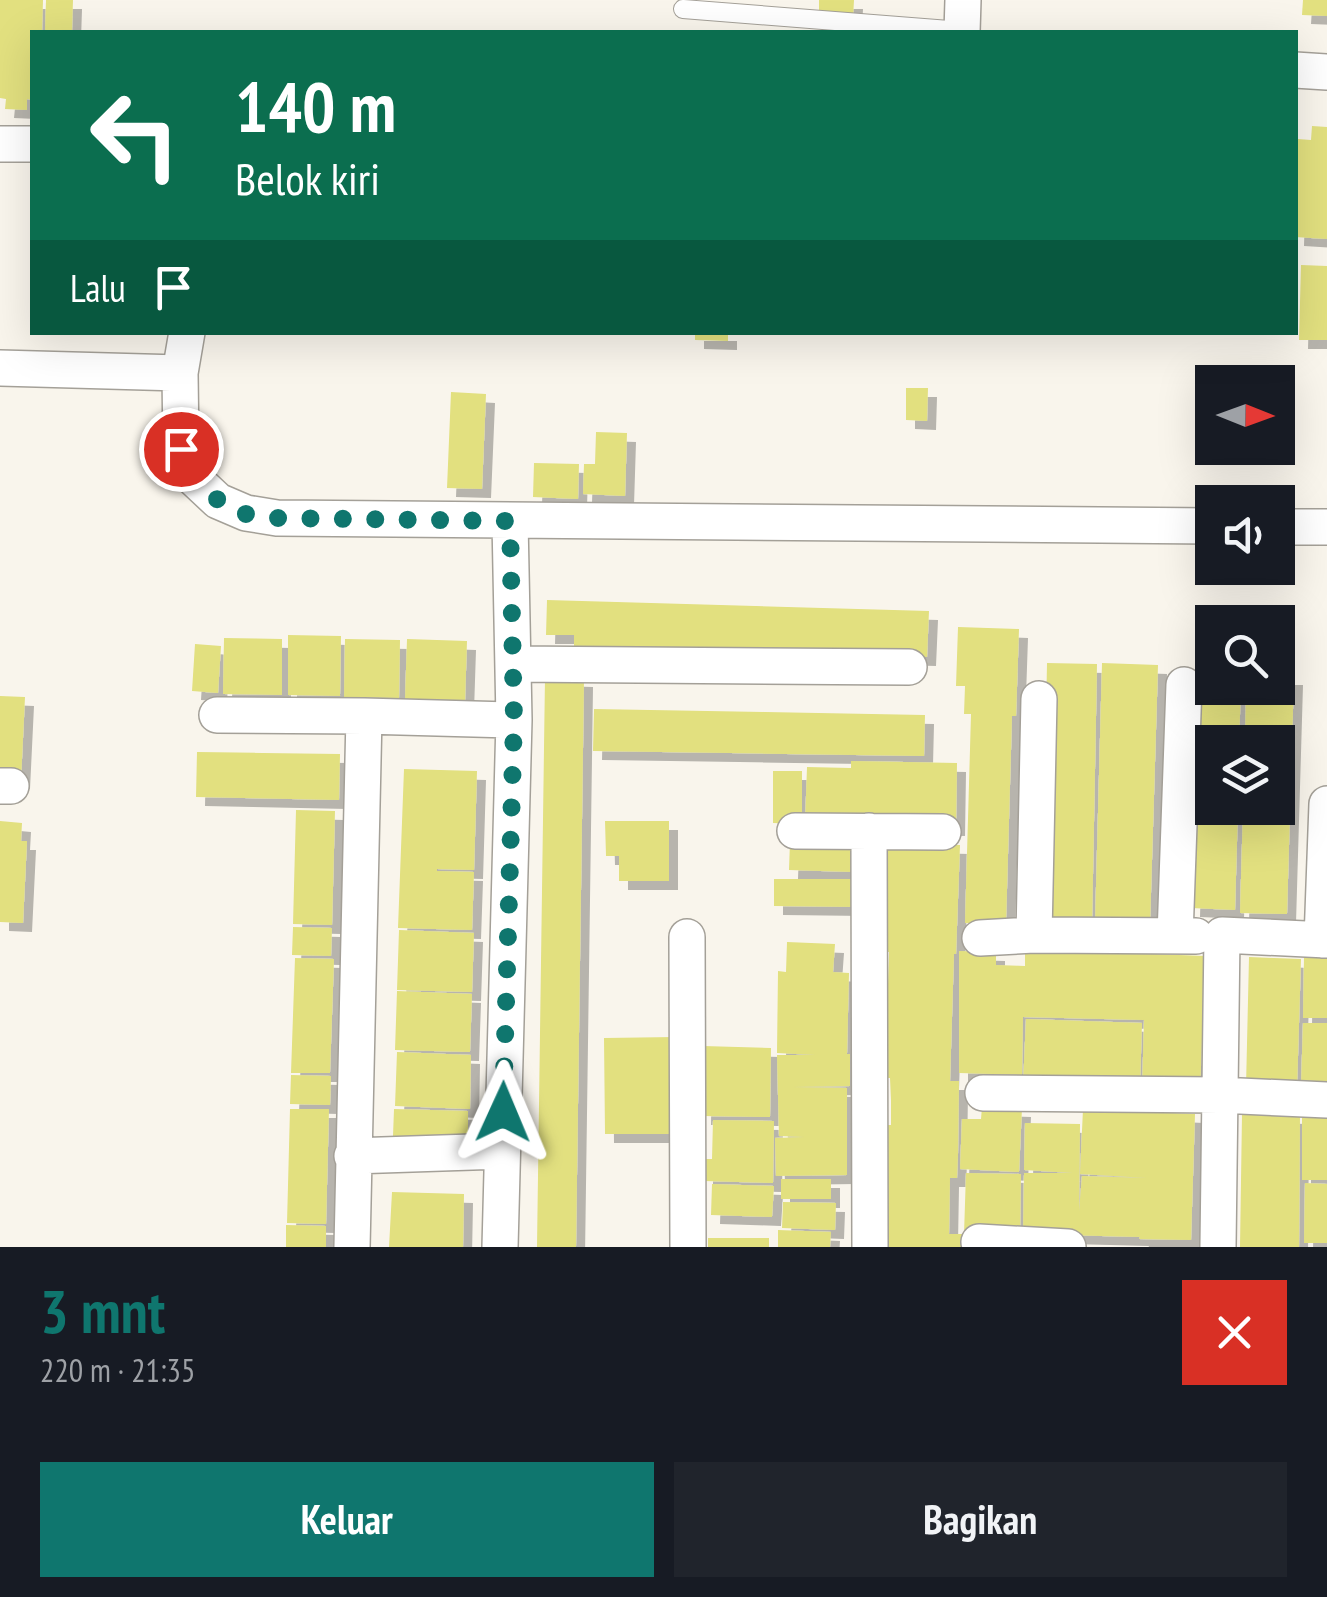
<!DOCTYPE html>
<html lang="id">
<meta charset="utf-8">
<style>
:root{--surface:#171b24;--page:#20242c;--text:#f1f3f6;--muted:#9ea1a6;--accent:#0f766e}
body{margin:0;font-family:"PT Sans Narrow",sans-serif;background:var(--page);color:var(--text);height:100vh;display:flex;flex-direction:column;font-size:38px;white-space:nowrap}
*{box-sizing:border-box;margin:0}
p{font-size:32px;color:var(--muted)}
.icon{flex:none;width:55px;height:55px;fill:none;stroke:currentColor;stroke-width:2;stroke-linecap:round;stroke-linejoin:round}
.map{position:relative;height:1247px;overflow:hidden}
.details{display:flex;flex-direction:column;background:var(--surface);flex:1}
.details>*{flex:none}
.banner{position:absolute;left:30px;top:30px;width:1268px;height:305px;border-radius:0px;box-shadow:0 10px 40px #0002;background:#0b6e4f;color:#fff;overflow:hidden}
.needle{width:65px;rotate:91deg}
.fabs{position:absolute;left:1195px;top:365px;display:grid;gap:20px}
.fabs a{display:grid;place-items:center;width:100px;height:100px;border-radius:0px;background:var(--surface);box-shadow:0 10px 40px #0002;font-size:50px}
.pin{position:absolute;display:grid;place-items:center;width:85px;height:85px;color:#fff;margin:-42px;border:5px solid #fff;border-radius:50%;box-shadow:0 2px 10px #0007}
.me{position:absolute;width:110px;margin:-55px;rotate:1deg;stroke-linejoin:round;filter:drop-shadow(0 0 8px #0008)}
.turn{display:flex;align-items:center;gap:35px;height:210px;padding:0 40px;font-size:45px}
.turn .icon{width:130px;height:130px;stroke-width:2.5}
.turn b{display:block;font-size:70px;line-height:85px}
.then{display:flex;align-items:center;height:95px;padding:0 40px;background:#0003;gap:20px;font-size:38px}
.round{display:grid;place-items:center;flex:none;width:105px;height:105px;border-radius:0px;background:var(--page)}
.overview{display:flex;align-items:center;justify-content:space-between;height:170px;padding:0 40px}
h1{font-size:60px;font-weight:600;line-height:75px;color:var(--accent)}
.cta{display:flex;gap:20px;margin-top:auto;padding:20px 40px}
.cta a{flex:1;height:115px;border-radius:0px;background:var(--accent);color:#fff;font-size:40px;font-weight:600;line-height:115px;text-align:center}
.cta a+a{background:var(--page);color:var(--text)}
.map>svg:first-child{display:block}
</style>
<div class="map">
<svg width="1327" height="1247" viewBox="0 0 1327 1247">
<defs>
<filter id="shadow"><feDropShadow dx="9" dy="9" stdDeviation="0" flood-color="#0004"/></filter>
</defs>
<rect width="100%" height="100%" fill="#f9f5ec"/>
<path fill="#e2e07f" filter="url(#shadow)" d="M0,0H43L42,32H32V100L27,99V110L5,109L6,99L0,98Z
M46,0H73L72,31L45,30Z
M819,0H854L853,18L819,17Z
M1303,0H1327V16L1302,15Z
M1312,126L1327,127V239L1295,237L1298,139L1311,140Z
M1301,265L1327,266V340H1299Z
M695,332H728V341L695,340Z
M906,388H928L927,421L906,420Z
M451,392L486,394L482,489L447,488Z
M596,432L627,433L625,496L583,494L584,464H595Z
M534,463L579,464L578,499L533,497Z
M547,600L929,611L927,657L574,647V635H546Z
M958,627L1019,629L1016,716H1012L1006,924L965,923L971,714H964L965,686H956Z
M288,635L341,636L340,696L288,695Z
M224,638L282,639V695L223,694Z
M345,639L400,640L399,698L344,697Z
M407,639L467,641L465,702L405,700Z
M195,644L221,646L218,693L192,691Z
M1047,663L1097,664L1092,928L1042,927Z
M1102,663L1158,665L1150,926L1095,924Z
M1198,674H1212V688H1241L1239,742H1212V808H1238L1235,910L1191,908Z
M1278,676H1294L1287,914L1240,913L1243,808H1278V742H1245L1246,688H1278Z
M545,677L584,678L576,1247H537Z
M0,696L25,697L21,780L0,779Z
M594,709L925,715L924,756L593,751Z
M197,752L340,754L339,800L196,797Z
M851,761L957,763L956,827L805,824L807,767L851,768Z
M404,769L477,771L474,870L437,869V871L474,872L472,930L398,928Z
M773,771H802V824L773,823Z
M296,810L335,811L332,925L293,924Z
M0,821L22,823L21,841H27L23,923L0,922Z
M605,821H669V881H619V856H606Z
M790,841L853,842V872L789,870Z
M884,843L960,845L956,954H954L950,1081H959L958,1154L957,1178H950L949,1234H963V1247H879L885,1125H891V1101L890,1078H885L889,952H881Z
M774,879H858V907L774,906Z
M293,927L332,928L331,956L292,955Z
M399,930L474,933L472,992L397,990Z
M787,942L835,944L833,972L849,973L847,1054H850V1086L794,1087L847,1088V1175L776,1176L775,1138L804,1137L779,1136L777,1055H815L777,1053L778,971L786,972Z
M1025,949L1205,956L1200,1094L1142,1092L1144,1020L1023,1017L1022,1075L959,1073V951L996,952V965L1025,966Z
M1304,956H1327V1018H1303Z
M1249,957L1301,959L1297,1089L1246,1087Z
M295,958L334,959L330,1073H291Z
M397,991L472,994L470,1052L395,1050Z
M1026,1019L1142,1023L1140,1085H1023Z
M1303,1023H1327V1086L1301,1085Z
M675,1037V1134H605L604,1038Z
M703,1046L771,1048L770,1117L702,1116Z
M397,1052L471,1055L470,1109L395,1106Z
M291,1075L331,1076L330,1105L290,1104Z
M982,1107L1022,1108L1019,1172L960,1169L962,1119H981Z
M290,1109H329L326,1224L287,1223Z
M394,1109L468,1111V1138L393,1136Z
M1083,1109L1195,1114L1191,1240L1139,1239L1140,1237L1023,1234L1024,1173H1073L1024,1170L1025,1123L1080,1124L1079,1211L1082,1176L1147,1178L1080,1174Z
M1242,1114L1300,1115L1299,1247H1240Z
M1302,1117H1327V1180H1302Z
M713,1120L774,1121L773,1183L704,1181V1159H712Z
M966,1173L1021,1174L1020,1236L964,1234Z
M781,1179H831V1199H781Z
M1305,1183L1327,1184V1243H1304Z
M712,1184L774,1186L772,1217L711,1215Z
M392,1192L464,1194L463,1247H389Z
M783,1202L836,1203L835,1230L782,1228Z
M286,1225L326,1226V1247H286Z
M778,1230L831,1232L830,1247H778Z
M708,1238H769V1247H708Z"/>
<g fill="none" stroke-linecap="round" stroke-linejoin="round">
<defs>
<path id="service" d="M683,9L962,31"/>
<path id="minor" d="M962,32L963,0
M1295,70L1327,72
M0,144H32
M187,332L180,373L181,449L185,470L218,501L246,513L277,518L1212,526
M0,368L180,373
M1278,527H1327
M513,664L909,667
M217,715L364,716
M0,786H11
M795,831L943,832
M869,831L870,1247
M1034,935L1039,699
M1175,936L1184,685
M687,937L688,1247
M980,938L1034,935L1196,936
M1322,940L1327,804
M983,1093L1219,1095L1327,1100
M352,1156L502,1151
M979,1242L1068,1247
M352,1247L364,716L514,720
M500,1247L514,720L510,521
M1218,1247L1222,935L1327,940"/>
</defs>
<use href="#service" stroke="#a4a098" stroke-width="20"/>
<use href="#minor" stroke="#a4a098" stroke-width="38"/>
<use href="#service" stroke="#fff" stroke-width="18"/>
<use href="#minor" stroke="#fff" stroke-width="35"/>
</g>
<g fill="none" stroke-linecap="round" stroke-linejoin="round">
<path stroke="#0f766e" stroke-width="18" stroke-dasharray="0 32.4" d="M181,449L185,470L218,500L246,514L278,518L510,521L514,720L503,1112"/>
</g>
</svg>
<div class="fabs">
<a><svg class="needle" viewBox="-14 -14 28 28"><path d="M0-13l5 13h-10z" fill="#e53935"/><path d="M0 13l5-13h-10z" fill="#9ea1a6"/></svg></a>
<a><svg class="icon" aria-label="sound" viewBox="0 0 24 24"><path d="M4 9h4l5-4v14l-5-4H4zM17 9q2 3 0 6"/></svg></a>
<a><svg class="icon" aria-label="search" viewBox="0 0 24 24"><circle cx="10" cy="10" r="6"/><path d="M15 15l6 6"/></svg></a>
<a><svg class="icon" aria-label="layers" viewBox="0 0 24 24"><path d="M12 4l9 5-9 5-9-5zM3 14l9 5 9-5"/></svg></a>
</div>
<div class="pin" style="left:181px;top:449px;background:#d93025"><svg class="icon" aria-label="arrive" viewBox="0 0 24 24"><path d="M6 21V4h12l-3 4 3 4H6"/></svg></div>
<svg class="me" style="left:503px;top:1112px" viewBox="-20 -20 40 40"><path d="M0-17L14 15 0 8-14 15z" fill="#0f766e" stroke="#fff" stroke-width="4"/></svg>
<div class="banner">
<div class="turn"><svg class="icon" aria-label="left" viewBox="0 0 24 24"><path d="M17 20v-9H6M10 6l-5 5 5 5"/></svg><div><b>140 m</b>Belok kiri</div></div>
<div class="then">Lalu<svg class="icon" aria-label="arrive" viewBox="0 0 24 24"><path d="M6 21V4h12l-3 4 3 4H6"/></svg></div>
</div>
</div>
<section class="details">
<div class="overview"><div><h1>3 mnt</h1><p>220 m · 21:35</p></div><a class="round" style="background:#d93025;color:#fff"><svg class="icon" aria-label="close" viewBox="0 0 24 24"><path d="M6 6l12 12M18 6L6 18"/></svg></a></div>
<div class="cta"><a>Keluar</a><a>Bagikan</a></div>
</section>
